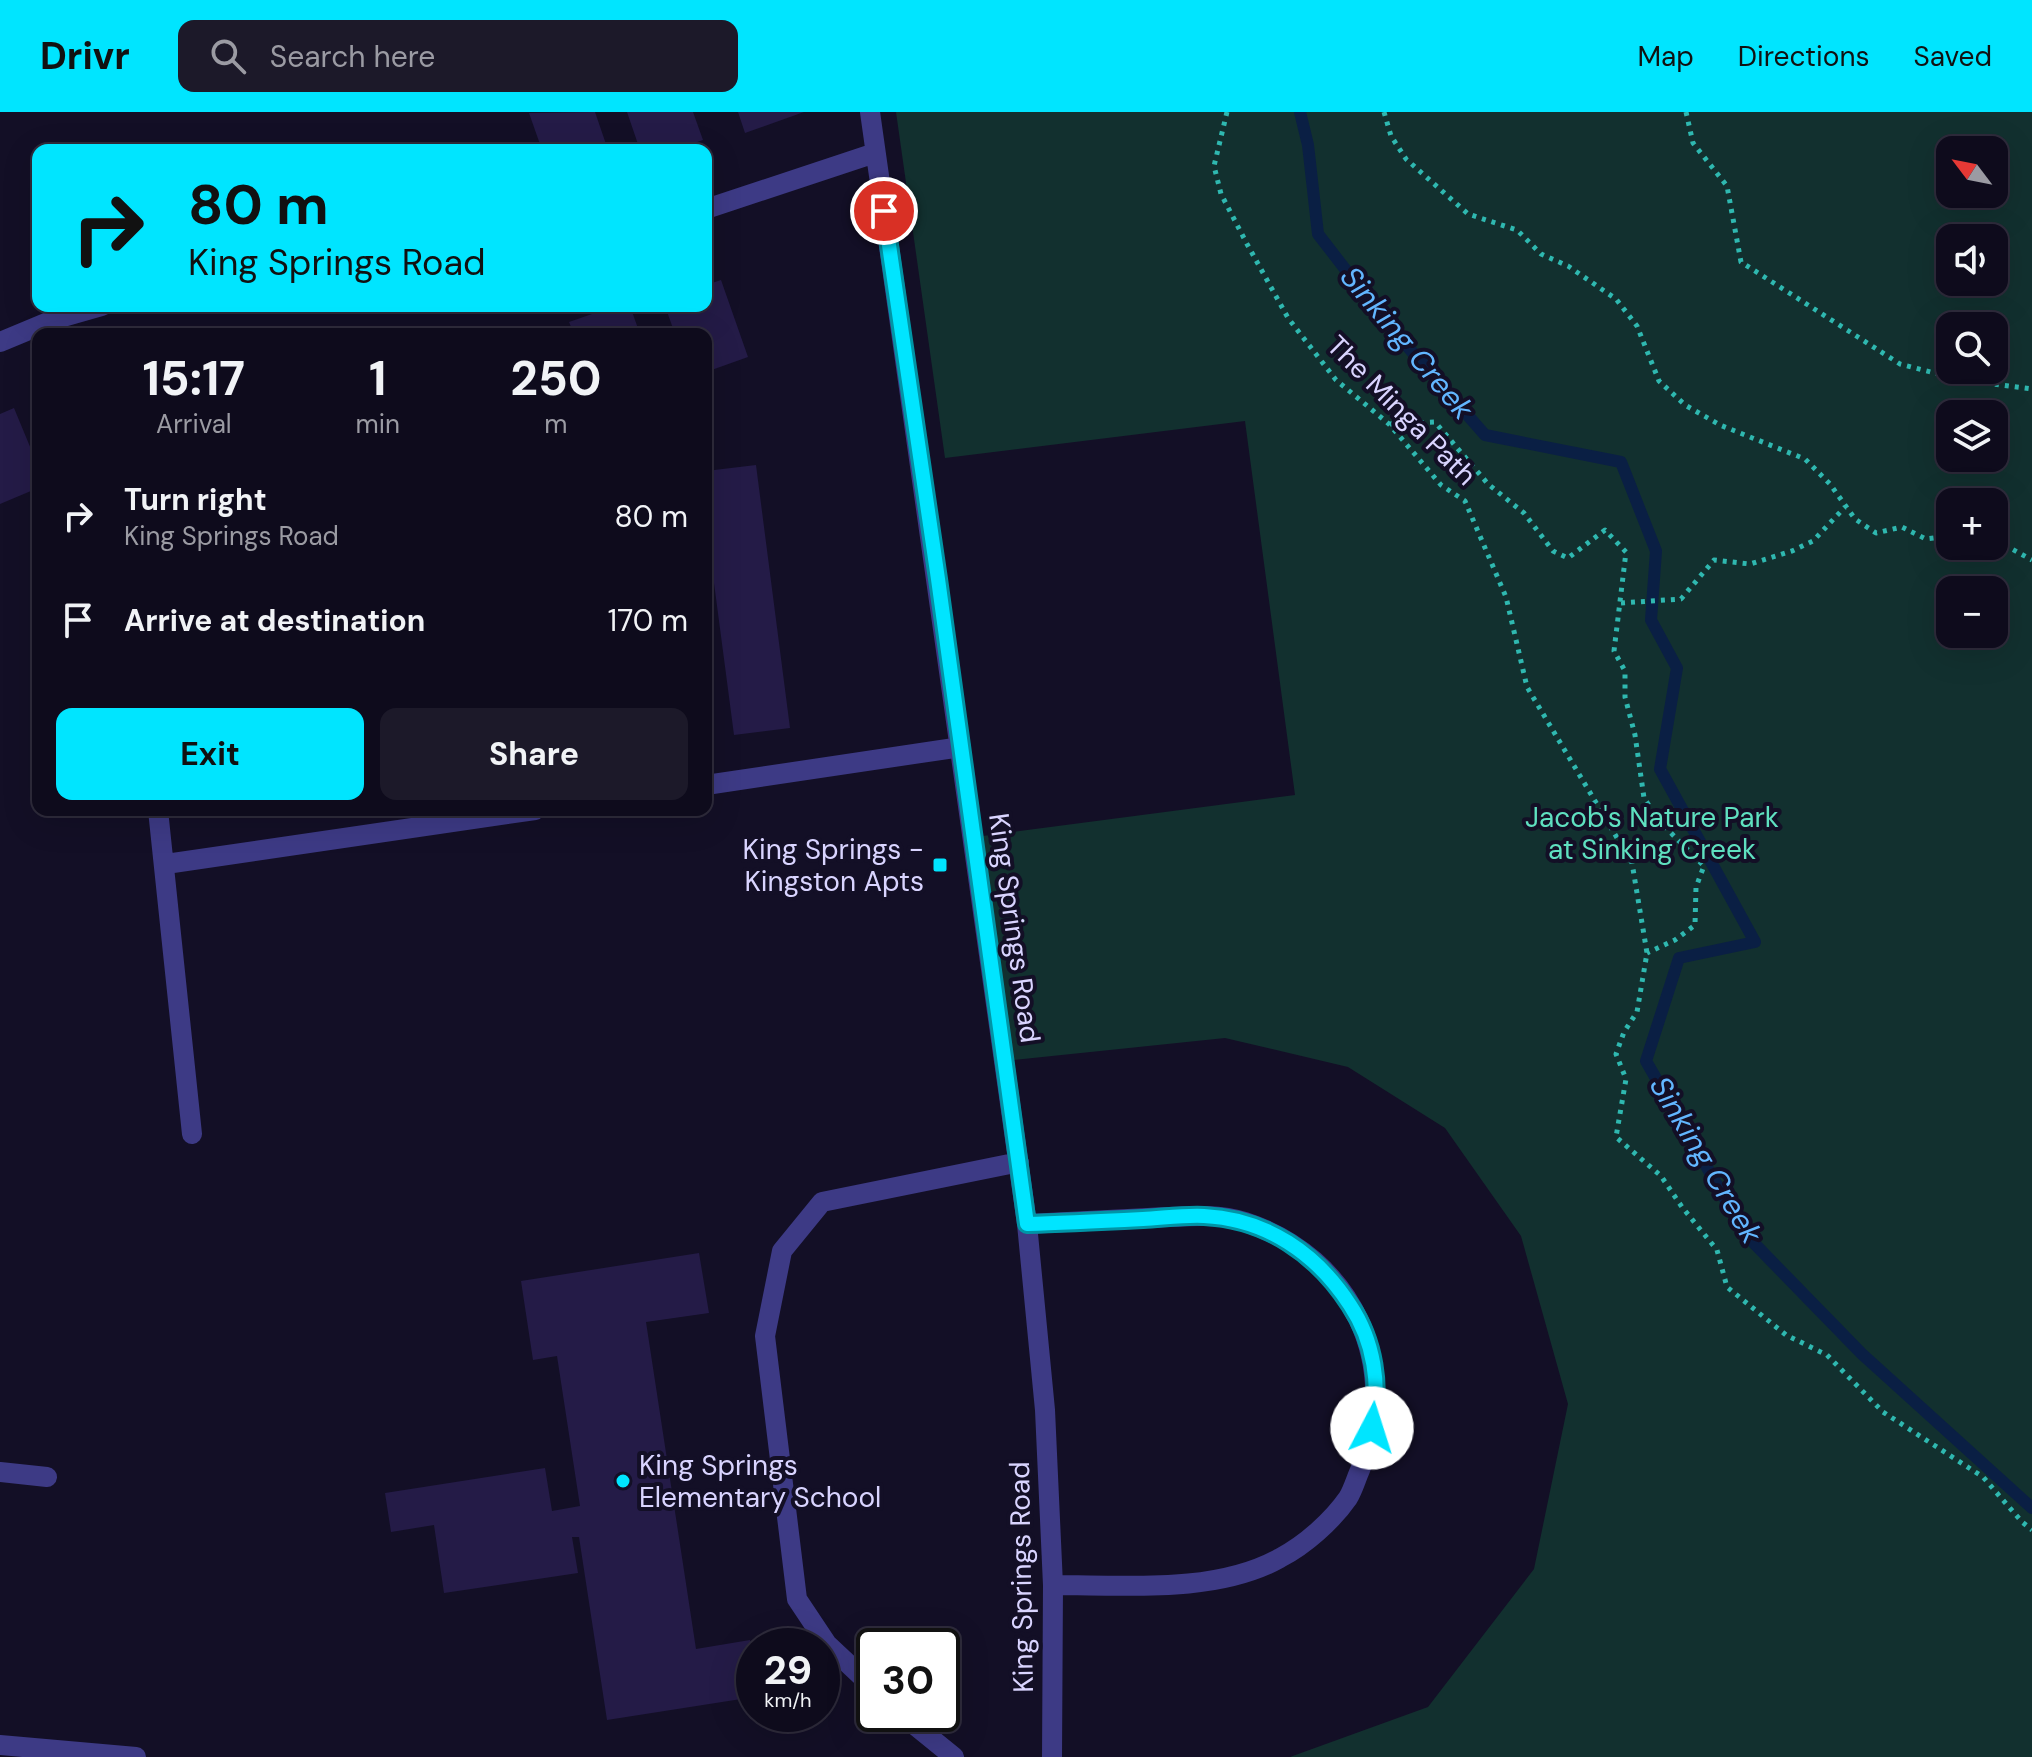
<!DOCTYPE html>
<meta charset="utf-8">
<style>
:root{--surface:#0e0b1c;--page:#1c1929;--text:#f1f3f6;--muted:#9b9ba3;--line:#2e2b3b;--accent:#00e5ff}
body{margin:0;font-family:"DM Sans",sans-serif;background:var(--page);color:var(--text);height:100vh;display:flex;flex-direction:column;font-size:30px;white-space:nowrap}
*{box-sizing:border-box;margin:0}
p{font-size:26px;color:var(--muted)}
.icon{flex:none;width:44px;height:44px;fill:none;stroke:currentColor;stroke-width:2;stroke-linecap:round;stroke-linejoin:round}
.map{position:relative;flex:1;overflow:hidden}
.side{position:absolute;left:32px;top:216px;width:680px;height:488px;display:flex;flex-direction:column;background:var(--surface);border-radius:16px;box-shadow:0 8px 32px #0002,0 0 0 2px var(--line)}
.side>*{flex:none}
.hud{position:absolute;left:32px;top:32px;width:680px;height:168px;border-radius:16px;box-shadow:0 8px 32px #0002,0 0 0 2px var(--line);background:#00e5ff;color:#111;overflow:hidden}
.needle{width:52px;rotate:302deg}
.controls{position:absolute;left:1936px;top:24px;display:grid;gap:16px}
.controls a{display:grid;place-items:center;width:72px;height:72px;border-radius:16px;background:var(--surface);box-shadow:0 8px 32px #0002,0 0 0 2px var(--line);font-size:40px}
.speed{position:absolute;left:736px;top:1516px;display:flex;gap:16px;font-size:40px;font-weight:700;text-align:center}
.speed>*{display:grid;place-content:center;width:104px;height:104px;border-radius:50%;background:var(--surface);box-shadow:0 8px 32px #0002,0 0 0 2px var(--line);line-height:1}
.speed small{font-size:20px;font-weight:400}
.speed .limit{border:4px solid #111;border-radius:12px;background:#fff;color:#111}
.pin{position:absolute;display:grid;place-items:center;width:68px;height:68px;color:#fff;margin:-34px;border:4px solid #fff;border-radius:50%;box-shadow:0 2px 8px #0007}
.me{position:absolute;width:88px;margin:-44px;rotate:5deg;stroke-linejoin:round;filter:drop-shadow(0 0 6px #0008)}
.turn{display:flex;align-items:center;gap:28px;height:168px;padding:0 24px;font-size:36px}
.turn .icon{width:104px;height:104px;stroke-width:2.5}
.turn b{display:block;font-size:56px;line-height:68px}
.eta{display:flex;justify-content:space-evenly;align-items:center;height:136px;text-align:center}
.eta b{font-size:48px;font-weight:700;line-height:56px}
.primary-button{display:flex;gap:16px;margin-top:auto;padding:16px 24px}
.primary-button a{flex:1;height:92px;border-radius:16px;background:var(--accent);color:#111;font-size:32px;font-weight:700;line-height:92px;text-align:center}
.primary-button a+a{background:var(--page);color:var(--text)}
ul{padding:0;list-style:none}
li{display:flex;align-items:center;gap:24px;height:104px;padding:0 24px}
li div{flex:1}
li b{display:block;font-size:30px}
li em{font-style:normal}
header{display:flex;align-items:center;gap:48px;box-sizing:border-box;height:112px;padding:0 40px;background:var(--accent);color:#111}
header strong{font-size:38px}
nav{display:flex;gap:44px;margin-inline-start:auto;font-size:28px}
.search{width:560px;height:72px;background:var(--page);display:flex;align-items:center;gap:20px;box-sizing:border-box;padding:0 28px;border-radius:16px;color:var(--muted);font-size:30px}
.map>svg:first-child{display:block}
</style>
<header>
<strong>Drivr</strong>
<div class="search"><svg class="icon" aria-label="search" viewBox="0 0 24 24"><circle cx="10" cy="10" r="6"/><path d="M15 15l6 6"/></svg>Search here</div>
<nav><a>Map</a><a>Directions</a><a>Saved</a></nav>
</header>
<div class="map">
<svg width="2032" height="1645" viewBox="0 0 2032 1645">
<rect width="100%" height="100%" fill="#130f26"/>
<path fill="#12302f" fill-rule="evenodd" d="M896,0H2032V1645H1290L1428,1595L1534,1457L1568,1292L1521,1124L1445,1016L1348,955L1225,926L1004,949L975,725L1295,683L1245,309L945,346ZM1950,38H1994V82H1950ZM1950,126H1994V170H1950ZM1950,214H1994V258H1950ZM1950,302H1994V346H1950ZM1950,390H1994V434H1950ZM1950,478H1994V522H1950Z"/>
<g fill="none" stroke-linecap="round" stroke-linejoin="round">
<path stroke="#0a1f44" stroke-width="12" d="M1300,0L1308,33L1318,122L1386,210L1485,323L1621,350L1656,439L1651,508L1677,556L1660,657L1755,830L1679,846L1646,949L1745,1122L1862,1242L2032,1396"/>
</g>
<path fill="#241b47" d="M595,0L608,38H542L529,1Z
M627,0H693L703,28L674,38H640Z
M738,0H804L745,21Z
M721,168L748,245L706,260V222H675L665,194H706V173Z
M615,194H630L640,222H574L569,210Z
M14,296L38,354V376L0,392V302Z
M756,353L790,616L734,623L706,410V359Z
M699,1141L709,1201L646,1210L696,1537L750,1528L754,1553V1585L607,1608L579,1425H572L578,1461L444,1481L434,1413L391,1420L385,1381L545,1356L552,1399L580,1394L557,1244L533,1248L521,1169Z"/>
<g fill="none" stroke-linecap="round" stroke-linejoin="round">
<path stroke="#2fb8b0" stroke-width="5" stroke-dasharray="4 6" stroke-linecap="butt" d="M1227,0L1214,54L1221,82L1247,132L1288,206L1336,268L1389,312L1441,373L1465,389L1506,485L1527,575L1632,751L1647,841L1637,900L1624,920L1616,942L1626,967L1616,1025L1661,1064L1682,1095L1717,1138L1727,1175L1786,1223L1827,1243L1883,1300L1983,1365L2022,1410L2032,1418
M1384,0L1391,24L1406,47L1468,102L1517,118L1541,142L1568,154L1616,187L1637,214L1659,269L1685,293L1720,313L1805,347L1830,372L1855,407L1876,421L1902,415L1926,427L1950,424
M1686,0L1693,31L1727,74L1741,150L1900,252L1962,268L2032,277
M1390,312L1435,310L1488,372L1524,401L1553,439L1568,446L1605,418L1626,440L1614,539L1625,559V585L1635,623L1644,686L1660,710L1704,754L1696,775L1695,813L1675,828L1647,841
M1994,432L2010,436L2032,448
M1621,491L1681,487L1714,448L1750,452L1792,439L1813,429L1845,395"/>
<path stroke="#3d3a85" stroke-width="20" d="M870,0L1027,1112L1045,1298L1053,1473L1052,1645
M706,97L875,41
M0,230L53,208L102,194
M706,673L961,635
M158,698L192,1022
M166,752L535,698
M1027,1112C1067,1110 1108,1108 1148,1106C1180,1105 1214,1100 1245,1110C1352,1145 1403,1254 1360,1358C1356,1367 1353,1378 1348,1386C1332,1409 1305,1433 1280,1446C1216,1482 1124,1473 1053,1473
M0,1360L47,1365
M874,1576L827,1532L797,1487L765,1224L782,1139L822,1090L1019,1050
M901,1602L954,1645
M0,1633L136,1645"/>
</g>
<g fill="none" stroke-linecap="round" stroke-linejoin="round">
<defs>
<path id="route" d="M884,99L938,467L1027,1112C1065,1111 1104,1109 1143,1107C1163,1106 1184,1103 1204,1104C1267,1107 1317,1142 1350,1193C1374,1229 1381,1274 1372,1316"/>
</defs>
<use href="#route" stroke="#0095a6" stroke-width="20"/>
<use href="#route" stroke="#00e5ff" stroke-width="14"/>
</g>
<g fill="#00e5ff" stroke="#130f26" stroke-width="3">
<rect x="932" y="745" width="16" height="16" rx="4"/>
<circle cx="623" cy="1369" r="8"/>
</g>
<g text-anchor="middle" stroke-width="8" stroke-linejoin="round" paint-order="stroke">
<g font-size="28" fill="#d9d4ff" stroke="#130f26">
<text transform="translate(1402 298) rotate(45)" y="10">The Minga Path</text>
<text transform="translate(1015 816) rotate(82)" y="10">King Springs Road</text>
<text transform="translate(1021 1465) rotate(-91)" y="10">King Springs Road</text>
</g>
<g font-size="28" fill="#5fe0c0" stroke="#130f26">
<text x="1652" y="715">Jacob's Nature Park<tspan x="1652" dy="32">at Sinking Creek</tspan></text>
</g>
<g font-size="28" fill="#d9d4ff" stroke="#130f26" text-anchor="end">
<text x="924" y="747">King Springs -<tspan x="924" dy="32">Kingston Apts</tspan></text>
<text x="639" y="1363" text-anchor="start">King Springs<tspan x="639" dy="32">Elementary School</tspan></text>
</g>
<g font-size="30" font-style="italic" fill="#62b6ff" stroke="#130f26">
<text transform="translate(1407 231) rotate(50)" y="10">Sinking Creek</text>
<text transform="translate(1706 1048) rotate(59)" y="10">Sinking Creek</text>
</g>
</g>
</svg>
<div class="controls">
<a><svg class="needle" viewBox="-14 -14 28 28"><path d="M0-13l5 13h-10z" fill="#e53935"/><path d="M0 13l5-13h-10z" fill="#9b9ba3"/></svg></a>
<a><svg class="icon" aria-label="sound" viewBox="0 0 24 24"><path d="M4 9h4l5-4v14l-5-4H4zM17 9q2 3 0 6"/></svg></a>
<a><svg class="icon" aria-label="search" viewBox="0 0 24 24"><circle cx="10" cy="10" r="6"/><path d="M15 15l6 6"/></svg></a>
<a><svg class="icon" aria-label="layers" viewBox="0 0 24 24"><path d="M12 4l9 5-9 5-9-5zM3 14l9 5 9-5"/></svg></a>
<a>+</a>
<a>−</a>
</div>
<div class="speed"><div>29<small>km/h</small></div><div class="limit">30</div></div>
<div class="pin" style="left:884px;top:99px;background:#d93025"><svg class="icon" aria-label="arrive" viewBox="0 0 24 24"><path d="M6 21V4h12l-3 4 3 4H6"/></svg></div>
<svg class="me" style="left:1372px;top:1316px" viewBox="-20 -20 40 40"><circle r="19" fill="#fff"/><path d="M0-13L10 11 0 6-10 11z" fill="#00e5ff"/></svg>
<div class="hud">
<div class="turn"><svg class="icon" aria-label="right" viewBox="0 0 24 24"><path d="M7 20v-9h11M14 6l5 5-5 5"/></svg><div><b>80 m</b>King Springs Road</div></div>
</div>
<section class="side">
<div class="eta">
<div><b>15:17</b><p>Arrival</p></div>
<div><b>1</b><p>min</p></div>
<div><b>250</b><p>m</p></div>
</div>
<ul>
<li><svg class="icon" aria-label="right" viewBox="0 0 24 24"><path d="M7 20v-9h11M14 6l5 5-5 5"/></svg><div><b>Turn right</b><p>King Springs Road</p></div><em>80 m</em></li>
<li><svg class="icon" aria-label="arrive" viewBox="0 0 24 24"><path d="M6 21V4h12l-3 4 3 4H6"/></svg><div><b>Arrive at destination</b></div><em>170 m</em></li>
</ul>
<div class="primary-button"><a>Exit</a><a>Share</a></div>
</section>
</div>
